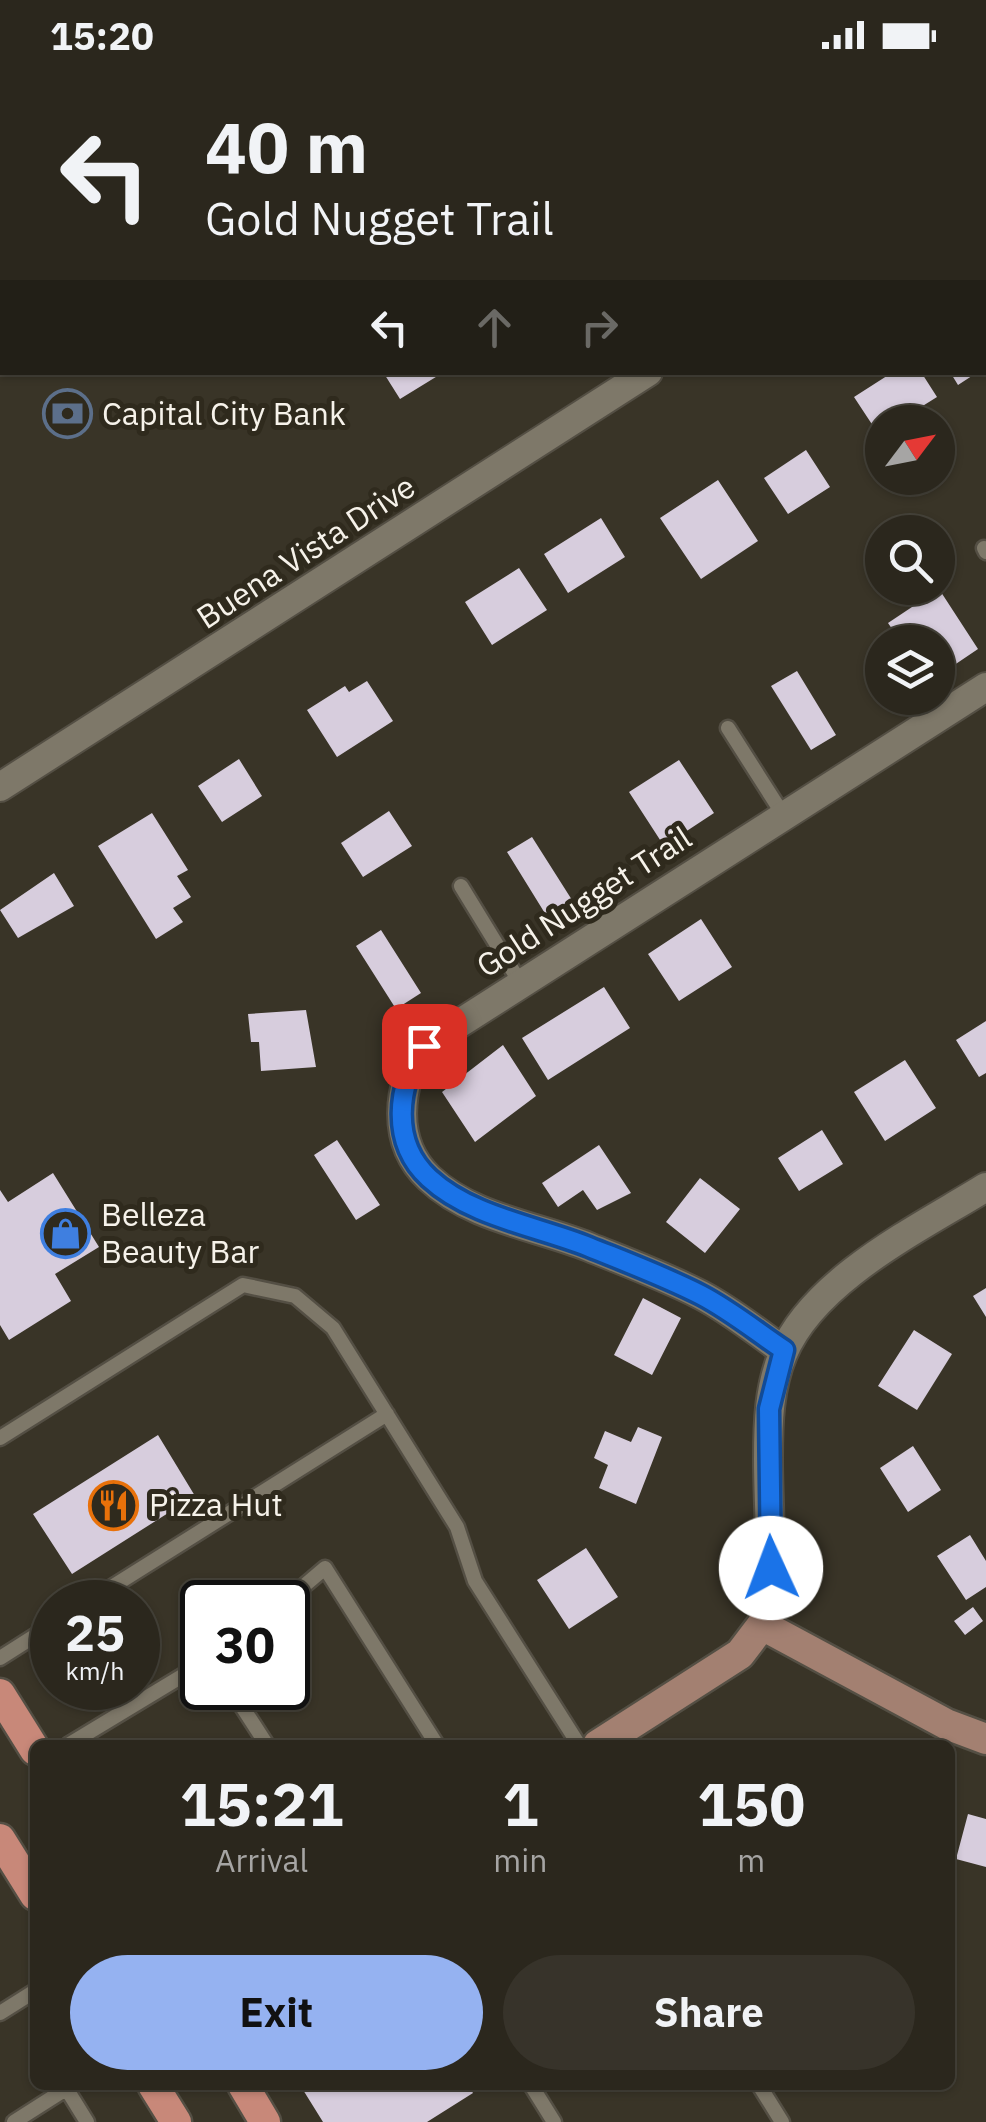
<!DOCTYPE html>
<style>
:root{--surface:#2b271d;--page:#37332a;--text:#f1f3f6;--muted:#a6a5a4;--line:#47443b;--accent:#95b2f1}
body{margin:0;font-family:"IBM Plex Sans",sans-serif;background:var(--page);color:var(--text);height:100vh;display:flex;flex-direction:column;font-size:38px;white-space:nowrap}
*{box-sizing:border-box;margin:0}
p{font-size:32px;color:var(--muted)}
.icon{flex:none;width:55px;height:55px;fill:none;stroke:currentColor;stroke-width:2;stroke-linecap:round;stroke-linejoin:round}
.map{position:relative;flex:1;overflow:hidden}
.sheet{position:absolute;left:30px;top:1670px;width:925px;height:350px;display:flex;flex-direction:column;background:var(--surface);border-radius:15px;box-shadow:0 2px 8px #0004,0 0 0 2px var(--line)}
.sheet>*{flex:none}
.top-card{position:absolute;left:0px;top:0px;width:988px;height:305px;box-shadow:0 2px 8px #0004,0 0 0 2px var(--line);background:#2b271d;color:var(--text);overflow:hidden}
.needle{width:65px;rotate:58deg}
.fabs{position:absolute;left:865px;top:335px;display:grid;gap:20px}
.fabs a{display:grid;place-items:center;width:90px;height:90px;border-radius:50%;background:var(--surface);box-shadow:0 2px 8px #0004,0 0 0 2px var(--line);font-size:50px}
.speed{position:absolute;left:30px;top:1510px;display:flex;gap:20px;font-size:50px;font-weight:700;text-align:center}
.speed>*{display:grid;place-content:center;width:130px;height:130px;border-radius:50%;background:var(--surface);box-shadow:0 2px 8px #0004,0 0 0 2px var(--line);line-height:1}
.speed small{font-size:25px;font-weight:400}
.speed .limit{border:5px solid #111;border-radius:15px;background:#fff;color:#111}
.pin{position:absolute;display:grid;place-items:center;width:85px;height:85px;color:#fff;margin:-42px;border-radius:20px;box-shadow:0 5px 15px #0006}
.me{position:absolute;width:110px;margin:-55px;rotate:358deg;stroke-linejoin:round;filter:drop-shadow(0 0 8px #0008)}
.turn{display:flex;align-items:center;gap:35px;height:210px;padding:0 40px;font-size:45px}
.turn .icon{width:130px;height:130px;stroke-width:2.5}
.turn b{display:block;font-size:70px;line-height:85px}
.lanes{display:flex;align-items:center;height:95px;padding:0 40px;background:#0003;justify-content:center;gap:50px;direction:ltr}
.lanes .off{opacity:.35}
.eta{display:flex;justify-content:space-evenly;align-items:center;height:170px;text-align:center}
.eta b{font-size:60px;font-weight:700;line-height:70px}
.cta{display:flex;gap:20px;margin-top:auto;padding:20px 40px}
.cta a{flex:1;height:115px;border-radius:60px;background:var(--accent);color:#111;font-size:40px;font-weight:700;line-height:115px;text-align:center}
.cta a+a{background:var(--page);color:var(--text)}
.status{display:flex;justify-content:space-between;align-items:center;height:70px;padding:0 50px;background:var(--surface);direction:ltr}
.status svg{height:28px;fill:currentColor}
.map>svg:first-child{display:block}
</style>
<div class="status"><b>15:20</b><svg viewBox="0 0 49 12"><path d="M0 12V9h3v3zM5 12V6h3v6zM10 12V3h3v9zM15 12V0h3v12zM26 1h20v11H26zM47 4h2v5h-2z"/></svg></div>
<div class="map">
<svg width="986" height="2052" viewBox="0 0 986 2052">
<rect width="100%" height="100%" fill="#393427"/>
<path fill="#d7cddd" d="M383,302H444L400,329Z
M893,302H921L937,327L897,352H882L879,365L854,327Z
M950,302H978L958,315Z
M806,380L830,417L788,444L764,408Z
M718,410L758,471L701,509L660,448Z
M601,448L625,487L568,523L544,484Z
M519,498L547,540L492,575L465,532Z
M939,519L978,579L938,606V572H901L888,553Z
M797,601L836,665L811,680L771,616Z
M367,611L393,651L337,687L307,640L345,616L349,622Z
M239,689L262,726L222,752L198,716Z
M679,690L714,743L664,776L629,722Z
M389,741L412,776L363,807L341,773Z
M152,743L188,800L177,806L191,827L173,838L183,852L156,869L98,776Z
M532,767L572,830L546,845L507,782Z
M54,803L74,836L18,868L0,840Z
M701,849L732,897L679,931L648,884Z
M381,860L421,923L396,939L356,876Z
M604,917L630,958L548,1010L522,968Z
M306,940L316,997L261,1001L259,972H251L248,944Z
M986,951V1003L979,1007L956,970Z
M503,975L536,1026L475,1072L442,1022Z
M905,990L936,1038L885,1071L854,1022Z
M822,1060L843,1094L799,1121L778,1088Z
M337,1070L380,1135L356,1150L314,1085Z
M599,1075L631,1123L597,1140L583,1120L558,1137L542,1113Z
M53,1103L99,1177L55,1204L71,1231L9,1270L0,1255V1120L8,1132Z
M700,1108L740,1139L705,1183L666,1152Z
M986,1218V1247L973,1226Z
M643,1228L681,1248L652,1305L614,1285Z
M914,1260L952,1284L917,1340L878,1316Z
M638,1357L662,1367L636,1434L599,1418L608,1395L594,1388L605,1361L631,1372Z
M158,1365L195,1426L72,1504L33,1444Z
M913,1376L941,1420L908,1442L880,1398Z
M970,1465L986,1491V1517L966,1530L937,1486Z
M586,1478L618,1527L569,1559L537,1510Z
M973,1537L983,1551L965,1565L954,1551Z
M968,1744L986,1749V1797L956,1789Z
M300,2015H468L473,2023L427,2052H323Z"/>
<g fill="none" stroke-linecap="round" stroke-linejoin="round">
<defs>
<path id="lane" d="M972,0L975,2
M985,11L986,12
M0,49L2,51
M984,478L986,482
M728,658L784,746
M461,816L521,914
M0,1368L243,1215L295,1226L333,1258L457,1457L475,1511L579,1675
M88,1532L387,1344
M285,1532L325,1498L437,1675
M0,1588L52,1555
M230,1618L267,1675
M68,1675L202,1594
M0,1943L35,1921
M531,2015L554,2052
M759,2015L782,2052
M66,2018L87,2052
M14,2052L72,2015"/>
<path id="street" d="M612,0L614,2
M985,85L986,84
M0,717L648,302
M784,1281C757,1262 730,1240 701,1225C666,1207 626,1192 589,1177C537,1156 471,1148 429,1108C391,1072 397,1015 424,976L986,617
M762,1555C775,1500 768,1445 768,1389C768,1353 769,1317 783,1284C814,1209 920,1158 986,1117"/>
<path id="secondary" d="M598,1675L740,1584L762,1555L946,1654L986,1669"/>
<path id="primary" d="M0,1624L35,1680
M0,1769L35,1825
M153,2015L176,2052
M243,2015L265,2052"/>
</defs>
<use href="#lane" stroke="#544f44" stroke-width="19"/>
<use href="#street" stroke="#544f44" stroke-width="32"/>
<use href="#secondary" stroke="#544f44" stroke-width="35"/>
<use href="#primary" stroke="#544f44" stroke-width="35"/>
<use href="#lane" stroke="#7e7869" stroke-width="14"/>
<use href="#street" stroke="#7e7869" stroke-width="28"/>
<use href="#secondary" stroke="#a38071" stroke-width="30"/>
<use href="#primary" stroke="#c88879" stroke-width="30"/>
</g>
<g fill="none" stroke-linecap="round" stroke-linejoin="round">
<defs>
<path id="route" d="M424,976C397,1015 390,1072 429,1108C471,1147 537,1156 589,1177C626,1192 666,1207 701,1225C730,1240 757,1262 784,1280L769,1339L771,1498"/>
</defs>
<use href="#route" stroke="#114b97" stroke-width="25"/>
<use href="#route" stroke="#1a73e8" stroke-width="18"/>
</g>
<defs>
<symbol id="bank-ring" viewBox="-11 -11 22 22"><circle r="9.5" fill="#2f2a1d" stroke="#5c6f8a" stroke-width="1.5"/><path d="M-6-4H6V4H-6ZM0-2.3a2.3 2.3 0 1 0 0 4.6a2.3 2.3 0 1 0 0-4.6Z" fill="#5c6f8a"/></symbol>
<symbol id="shop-ring" viewBox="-11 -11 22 22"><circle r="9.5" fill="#2f2a1d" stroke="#3f7fe0" stroke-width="1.5"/><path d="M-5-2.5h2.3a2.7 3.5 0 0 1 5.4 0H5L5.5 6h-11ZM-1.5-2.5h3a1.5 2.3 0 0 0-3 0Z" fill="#3f7fe0"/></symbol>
<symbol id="restaurant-ring" viewBox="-11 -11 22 22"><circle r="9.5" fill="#2f2a1d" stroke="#e8710a" stroke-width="1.5"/><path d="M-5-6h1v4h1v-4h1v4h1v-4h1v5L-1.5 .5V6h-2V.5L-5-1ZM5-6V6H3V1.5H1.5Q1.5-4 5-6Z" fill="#e8710a"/></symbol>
</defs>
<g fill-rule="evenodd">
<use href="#bank-ring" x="40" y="316" width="55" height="55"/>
<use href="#shop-ring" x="38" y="1136" width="55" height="55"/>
<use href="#restaurant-ring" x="86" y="1408" width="55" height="55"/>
</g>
<g text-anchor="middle" stroke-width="10" stroke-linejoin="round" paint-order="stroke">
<g font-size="32" fill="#f6f2ea" stroke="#2f2a1d" text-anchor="start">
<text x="102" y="355">Capital City Bank</text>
<text x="101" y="1156">Belleza<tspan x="101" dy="37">Beauty Bar</tspan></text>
<text x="149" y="1446">Pizza Hut</text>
</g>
<g font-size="32" fill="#f6f2ea" stroke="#2f2a1d">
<text transform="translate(306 482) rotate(-33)" y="11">Buena Vista Drive</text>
<text transform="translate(584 832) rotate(-33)" y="11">Gold Nugget Trail</text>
</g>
</g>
</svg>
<div class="fabs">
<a><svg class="needle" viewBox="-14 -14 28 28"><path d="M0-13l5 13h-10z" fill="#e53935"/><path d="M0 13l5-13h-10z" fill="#a6a5a4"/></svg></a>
<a><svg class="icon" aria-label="search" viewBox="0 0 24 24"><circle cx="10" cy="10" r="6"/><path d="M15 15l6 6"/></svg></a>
<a><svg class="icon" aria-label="layers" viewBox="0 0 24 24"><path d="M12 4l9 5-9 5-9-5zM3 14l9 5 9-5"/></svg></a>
</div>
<div class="speed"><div>25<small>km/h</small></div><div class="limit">30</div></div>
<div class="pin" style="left:424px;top:976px;background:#d93025"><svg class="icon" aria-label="arrive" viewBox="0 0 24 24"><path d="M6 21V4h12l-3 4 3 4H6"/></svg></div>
<svg class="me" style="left:771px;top:1498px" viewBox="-20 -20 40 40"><circle r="19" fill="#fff"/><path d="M0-13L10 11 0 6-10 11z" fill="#1a73e8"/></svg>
<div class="top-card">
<div class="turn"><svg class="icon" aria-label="left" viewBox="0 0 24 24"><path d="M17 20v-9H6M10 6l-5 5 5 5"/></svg><div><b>40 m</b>Gold Nugget Trail</div></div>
<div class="lanes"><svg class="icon" aria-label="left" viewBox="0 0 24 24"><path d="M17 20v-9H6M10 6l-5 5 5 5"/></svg><svg class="icon off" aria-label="ahead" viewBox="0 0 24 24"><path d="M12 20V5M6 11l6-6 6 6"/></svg><svg class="icon off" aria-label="right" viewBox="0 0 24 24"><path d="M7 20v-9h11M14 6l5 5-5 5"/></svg></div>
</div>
<section class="sheet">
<div class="eta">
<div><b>15:21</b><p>Arrival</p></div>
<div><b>1</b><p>min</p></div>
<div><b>150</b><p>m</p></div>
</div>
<div class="cta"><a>Exit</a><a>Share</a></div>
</section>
</div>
